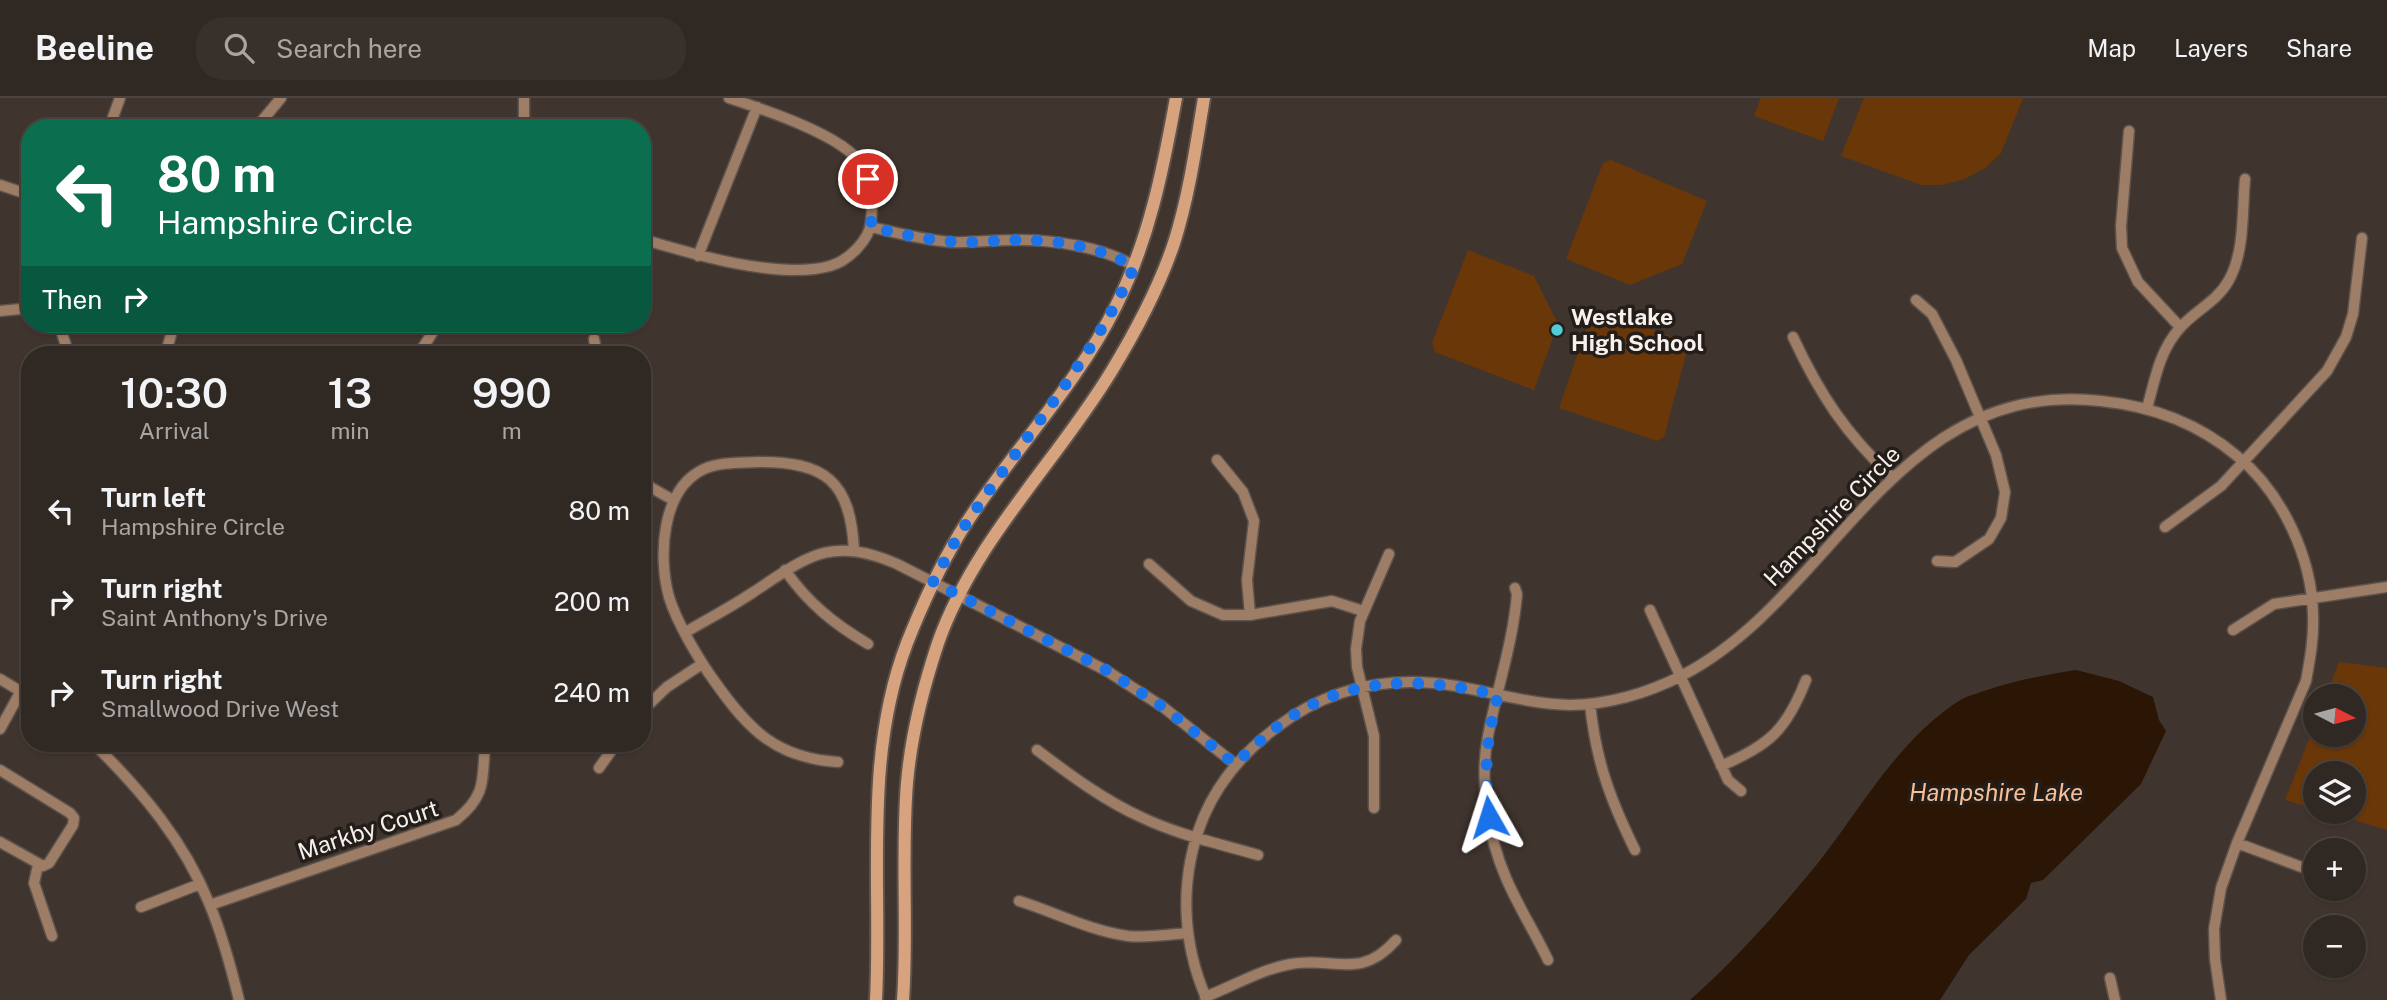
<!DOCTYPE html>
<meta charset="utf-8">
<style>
:root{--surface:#302822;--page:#38302a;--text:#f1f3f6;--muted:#a8a6a5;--line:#4b4440}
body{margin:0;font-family:"Public Sans",sans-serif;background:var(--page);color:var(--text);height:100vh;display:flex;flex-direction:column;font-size:26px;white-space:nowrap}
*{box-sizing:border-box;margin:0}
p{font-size:23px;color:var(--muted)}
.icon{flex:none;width:38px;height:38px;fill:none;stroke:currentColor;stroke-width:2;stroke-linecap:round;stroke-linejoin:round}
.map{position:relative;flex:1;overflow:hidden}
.sheet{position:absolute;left:21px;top:248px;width:630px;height:406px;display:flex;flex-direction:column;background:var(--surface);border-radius:28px;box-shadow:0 2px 5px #0004,0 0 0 2px var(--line)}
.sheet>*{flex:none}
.hud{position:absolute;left:21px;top:21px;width:630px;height:214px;border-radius:28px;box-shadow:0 2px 5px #0004,0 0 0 2px var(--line);background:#0b6e4f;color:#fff;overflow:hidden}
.needle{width:46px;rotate:96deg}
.tools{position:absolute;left:2303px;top:586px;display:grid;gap:14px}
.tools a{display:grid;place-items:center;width:63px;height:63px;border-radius:50%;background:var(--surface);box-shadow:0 2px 5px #0004,0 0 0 2px var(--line);font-size:35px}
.pin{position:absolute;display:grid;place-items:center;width:60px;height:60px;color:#fff;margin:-30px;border:4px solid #fff;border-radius:50%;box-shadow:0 2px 7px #0007}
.me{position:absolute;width:77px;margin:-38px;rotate:354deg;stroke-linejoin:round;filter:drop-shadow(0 0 5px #0008)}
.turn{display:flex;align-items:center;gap:24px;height:147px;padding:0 21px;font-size:32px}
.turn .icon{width:91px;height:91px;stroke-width:2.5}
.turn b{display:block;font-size:49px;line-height:60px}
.then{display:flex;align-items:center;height:66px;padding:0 21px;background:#0003;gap:14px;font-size:26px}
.eta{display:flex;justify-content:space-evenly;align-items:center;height:119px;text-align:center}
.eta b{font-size:42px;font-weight:600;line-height:49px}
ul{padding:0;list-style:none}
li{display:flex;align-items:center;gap:21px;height:91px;padding:0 21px}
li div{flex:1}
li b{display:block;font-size:26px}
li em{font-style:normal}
header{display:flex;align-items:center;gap:42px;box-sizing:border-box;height:98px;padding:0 35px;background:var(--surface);border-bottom:2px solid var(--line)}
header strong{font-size:33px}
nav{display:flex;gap:38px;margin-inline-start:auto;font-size:24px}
.search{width:490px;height:63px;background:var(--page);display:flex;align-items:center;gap:18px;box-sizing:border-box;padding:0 24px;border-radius:28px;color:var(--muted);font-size:26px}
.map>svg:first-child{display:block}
</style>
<header>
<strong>Beeline</strong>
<div class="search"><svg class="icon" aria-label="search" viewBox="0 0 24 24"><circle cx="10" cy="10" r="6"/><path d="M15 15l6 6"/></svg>Search here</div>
<nav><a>Map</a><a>Layers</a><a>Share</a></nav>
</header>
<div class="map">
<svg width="2387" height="902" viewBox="0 0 2387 902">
<rect width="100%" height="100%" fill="#40352e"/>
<path fill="#6a3708" d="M1761,0H1839L1823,43L1754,18Z
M1864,0H2023L2001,55L1985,70L1965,81L1941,87H1921L1841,58Z
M1611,62L1707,103L1682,166L1630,187L1566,161L1603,65Z
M1468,152L1534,178L1558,226L1534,292L1435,254L1432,245Z
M1615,217L1689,245L1664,339L1657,343L1559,310L1586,231Z
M2339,564L2387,570V732L2327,714H2354V676H2315V711L2285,702L2315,626V637H2354V598H2326Z"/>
<path fill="#2b1504" d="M2076,572L2119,583L2153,599L2159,622L2166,633L2141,686L2043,782L2031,785L2026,801L1969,857L1940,902H1690C1737,860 1779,813 1818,765C1862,709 1900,639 1962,601C1970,597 1979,595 1987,592C2017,582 2045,577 2076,572Z"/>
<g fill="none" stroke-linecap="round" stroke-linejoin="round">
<defs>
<path id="street" d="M109,30L120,0
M256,30L281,0
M524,30V0
M2129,33L2121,128L2122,150L2138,184L2180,229
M0,87L30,97
M871,129C897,135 923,142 950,144C972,145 993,142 1015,142C1051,141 1103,149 1134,168
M642,141C692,156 779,182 830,168C848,163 870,142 871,123C873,104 872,83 861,66C843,37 762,11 729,0
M698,158L757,9
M1916,202L1932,216L1956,262L1996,357L2005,394L2001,420L1989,441L1955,464L1937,463
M0,213L30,210
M59,226L69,257
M1793,239C1820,297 1846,336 1892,379
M594,241L597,257
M161,257L167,251L174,226
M418,257L438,226
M2147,310C2155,282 2159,254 2179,231C2194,213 2217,204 2229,182C2245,153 2242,113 2245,81
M1217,362L1243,394L1254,423L1247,482L1250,517
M28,364H30
M642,378L650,389L673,402
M2165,429L2221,388L2327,273L2346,239L2353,216L2362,140
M1149,466L1191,503L1223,517H1250L1332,503L1363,513
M785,472C808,505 834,526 868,546
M1515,490L1517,496C1513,545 1497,590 1488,638C1479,684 1488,738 1506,780C1518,808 1535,835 1548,862
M1650,512L1728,682L1741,693
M2233,532L2274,506L2387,489
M686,534C708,521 731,509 752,495C807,459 830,437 897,466L1107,573L1163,609L1235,666
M0,581L30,599
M1590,606C1596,663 1610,701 1635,752
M642,613L667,589L702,566
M0,631L21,593
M94,646C141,692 184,743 209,805C222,836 231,869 239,902
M1037,652C1070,677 1105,703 1143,720C1179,737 1220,746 1258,757
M838,664C776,660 749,632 715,584C699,562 677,525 669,499C658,459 661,391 704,371C720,364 740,365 757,364C825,363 851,383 854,453
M1721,668C1770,646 1786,633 1806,582
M599,670L616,646
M0,672L70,715L74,720L73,727L49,765L43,768L0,744
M1374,710V638L1357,569L1356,551L1360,523L1389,456
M2237,745L2315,774
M38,767L34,785L52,838
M1019,803C1055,814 1090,833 1128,838C1147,840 1167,837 1187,835
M210,807L456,722C487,697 482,682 485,646
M141,809L200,786
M2110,880L2115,902
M1205,899C1233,888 1262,871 1291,866C1334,858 1360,883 1396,842
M1207,902C1181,843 1179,778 1204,718C1220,681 1245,653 1277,629C1330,589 1391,577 1456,588C1494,595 1531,606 1570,607C1607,607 1648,595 1681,578C1835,499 1894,279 2101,303C2150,308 2198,325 2237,358C2282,395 2312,459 2313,517C2314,540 2310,561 2306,583L2237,745L2221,790L2214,831L2215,861L2221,902"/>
<path id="secondary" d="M876,902C882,783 863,659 907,545C922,507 939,470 960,435C1008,357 1075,291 1116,208C1149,142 1163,72 1176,0
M903,902C908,830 901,757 907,685C911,638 923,590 938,545C975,441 1055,366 1111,274C1136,233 1159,190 1174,145C1189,98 1196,48 1204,0"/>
</defs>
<use href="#street" stroke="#5d534c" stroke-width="13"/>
<use href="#secondary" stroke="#5d534c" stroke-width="16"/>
<use href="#street" stroke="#9e7d66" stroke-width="10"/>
<use href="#secondary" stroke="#d7a37f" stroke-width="12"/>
</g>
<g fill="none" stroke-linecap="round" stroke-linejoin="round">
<path stroke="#1a73e8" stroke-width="12" stroke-dasharray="0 21.6" d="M868,81L872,96L871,129C901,136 930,143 961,144C979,145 997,142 1015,142C1051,141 1103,149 1134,169C1089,268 1021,342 962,432C951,449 943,467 933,484L1108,573L1163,609L1235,666C1253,649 1271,632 1292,618C1357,576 1427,581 1498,597C1486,641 1484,674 1489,719"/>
</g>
<circle fill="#52cbd9" stroke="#231e1a" stroke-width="2.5" cx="1557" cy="232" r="7"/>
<g text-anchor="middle" stroke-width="7" stroke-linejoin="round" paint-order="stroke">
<g font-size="23" font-weight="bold" fill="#f7f0ec" stroke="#231e1a" text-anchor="start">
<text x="1571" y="227">Westlake<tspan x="1571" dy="26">High School</tspan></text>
</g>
<g font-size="23" fill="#f7f0ec" stroke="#231e1a">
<text transform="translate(1832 418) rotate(-46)" y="8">Hampshire Circle</text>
<text transform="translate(368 732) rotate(-18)" y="8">Markby Court</text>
</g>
<g font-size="24" font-style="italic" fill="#fabe95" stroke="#231e1a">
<text x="1996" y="703">Hampshire Lake</text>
</g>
</g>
</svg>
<div class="tools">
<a><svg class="needle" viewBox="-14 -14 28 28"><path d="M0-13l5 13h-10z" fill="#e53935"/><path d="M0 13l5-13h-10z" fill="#a8a6a5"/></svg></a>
<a><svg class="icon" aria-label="layers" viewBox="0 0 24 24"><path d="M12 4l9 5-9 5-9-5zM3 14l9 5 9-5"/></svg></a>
<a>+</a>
<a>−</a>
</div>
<div class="pin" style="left:868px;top:81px;background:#d93025"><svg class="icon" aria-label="arrive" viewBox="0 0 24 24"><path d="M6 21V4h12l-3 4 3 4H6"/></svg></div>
<svg class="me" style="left:1489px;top:719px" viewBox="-20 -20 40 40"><path d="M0-17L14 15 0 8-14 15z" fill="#1a73e8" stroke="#fff" stroke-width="4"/></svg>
<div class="hud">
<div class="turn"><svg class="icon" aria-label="left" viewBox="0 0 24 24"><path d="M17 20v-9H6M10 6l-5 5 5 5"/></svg><div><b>80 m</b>Hampshire Circle</div></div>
<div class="then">Then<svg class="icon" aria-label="right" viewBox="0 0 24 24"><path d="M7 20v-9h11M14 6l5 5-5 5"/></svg></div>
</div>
<section class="sheet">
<div class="eta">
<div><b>10:30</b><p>Arrival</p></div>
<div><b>13</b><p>min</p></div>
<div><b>990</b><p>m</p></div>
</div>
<ul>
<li><svg class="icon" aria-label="left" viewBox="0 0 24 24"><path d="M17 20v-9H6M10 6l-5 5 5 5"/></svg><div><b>Turn left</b><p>Hampshire Circle</p></div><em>80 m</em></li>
<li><svg class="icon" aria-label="right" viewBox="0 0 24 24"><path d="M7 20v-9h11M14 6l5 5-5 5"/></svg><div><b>Turn right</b><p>Saint Anthony's Drive</p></div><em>200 m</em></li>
<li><svg class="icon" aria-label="right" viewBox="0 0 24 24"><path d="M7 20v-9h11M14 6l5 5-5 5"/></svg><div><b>Turn right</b><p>Smallwood Drive West</p></div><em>240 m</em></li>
</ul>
</section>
</div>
